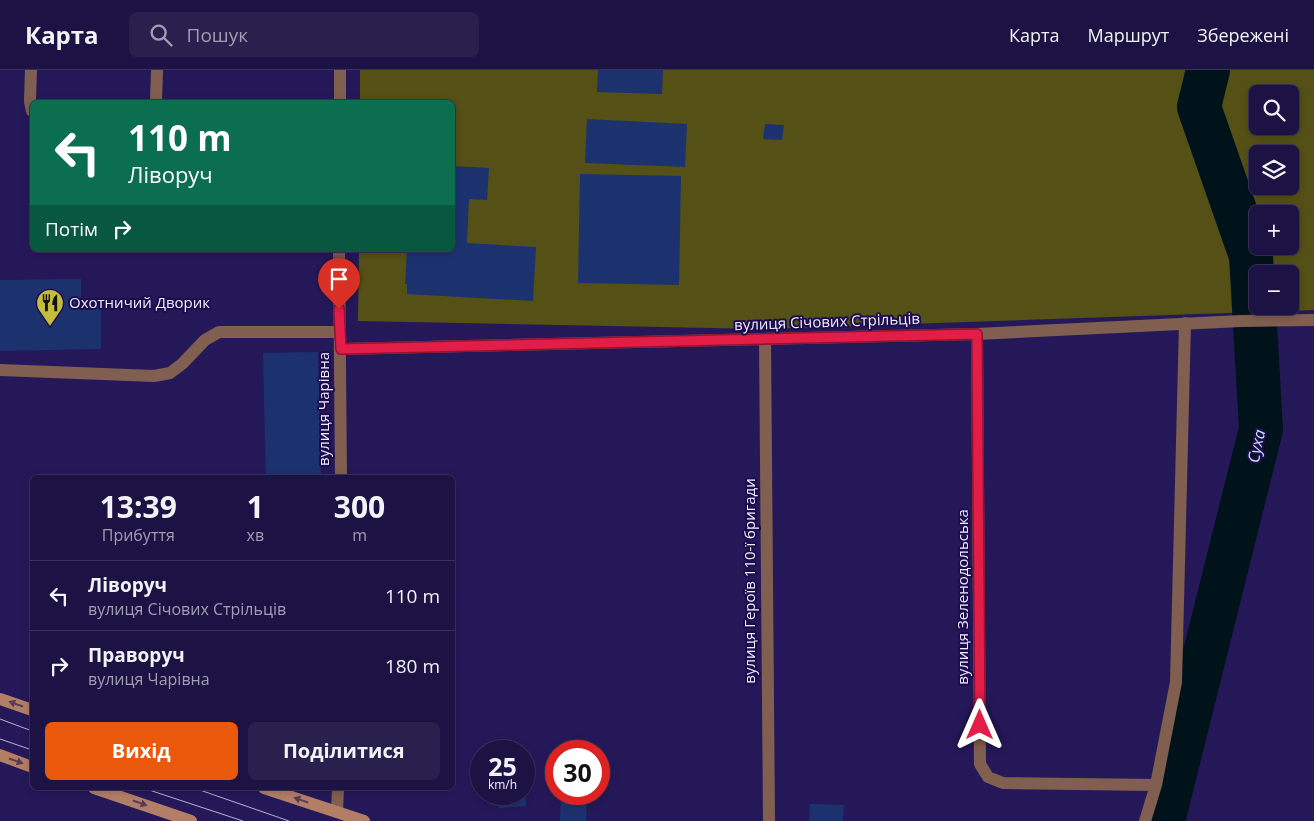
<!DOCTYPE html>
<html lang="uk">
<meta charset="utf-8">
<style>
:root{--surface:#1c1243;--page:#29204e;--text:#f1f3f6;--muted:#a09eb2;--line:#3a325c;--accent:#ea580c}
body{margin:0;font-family:"Open Sans",sans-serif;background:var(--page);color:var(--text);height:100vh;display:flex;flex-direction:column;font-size:19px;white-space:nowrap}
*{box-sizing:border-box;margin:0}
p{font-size:16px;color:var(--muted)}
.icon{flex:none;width:28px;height:28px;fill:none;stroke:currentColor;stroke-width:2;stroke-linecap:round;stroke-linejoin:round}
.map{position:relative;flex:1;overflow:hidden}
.sheet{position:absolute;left:30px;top:405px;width:425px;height:315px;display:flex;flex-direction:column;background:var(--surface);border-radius:8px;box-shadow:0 2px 8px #0003,0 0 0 1px var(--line)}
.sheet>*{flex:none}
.top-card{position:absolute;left:30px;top:30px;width:425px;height:152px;border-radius:8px;box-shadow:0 2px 8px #0003,0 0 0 1px var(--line);background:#0b6e4f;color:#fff;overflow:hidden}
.controls{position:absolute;left:1249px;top:15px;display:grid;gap:10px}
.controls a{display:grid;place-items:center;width:50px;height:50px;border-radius:8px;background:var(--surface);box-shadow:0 2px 8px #0003,0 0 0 1px var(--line);font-size:25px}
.speed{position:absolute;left:470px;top:670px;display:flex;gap:10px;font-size:25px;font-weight:700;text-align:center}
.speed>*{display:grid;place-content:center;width:65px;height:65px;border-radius:50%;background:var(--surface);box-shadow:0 2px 8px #0003,0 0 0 1px var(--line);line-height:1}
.speed small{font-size:12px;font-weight:400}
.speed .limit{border:8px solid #d22;background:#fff;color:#111}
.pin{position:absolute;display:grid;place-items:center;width:42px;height:42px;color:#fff;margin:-51px -21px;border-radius:50% 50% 50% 0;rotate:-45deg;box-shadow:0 0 5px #0007}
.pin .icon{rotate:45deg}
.me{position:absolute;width:55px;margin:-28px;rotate:0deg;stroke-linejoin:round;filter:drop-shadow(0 0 4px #0008)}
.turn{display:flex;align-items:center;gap:18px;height:105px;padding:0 15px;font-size:22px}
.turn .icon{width:65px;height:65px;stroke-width:2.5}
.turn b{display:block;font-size:35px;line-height:42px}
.then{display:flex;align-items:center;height:48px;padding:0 15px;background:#0003;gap:10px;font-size:19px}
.eta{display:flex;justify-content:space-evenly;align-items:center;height:85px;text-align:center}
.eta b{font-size:30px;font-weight:700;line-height:35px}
.button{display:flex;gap:10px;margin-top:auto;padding:10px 15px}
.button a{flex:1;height:58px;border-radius:8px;background:var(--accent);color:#fff;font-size:20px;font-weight:700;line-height:58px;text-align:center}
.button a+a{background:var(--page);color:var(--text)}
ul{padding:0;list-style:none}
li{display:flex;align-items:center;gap:15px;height:70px;padding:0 15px;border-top:1px solid var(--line)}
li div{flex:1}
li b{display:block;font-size:19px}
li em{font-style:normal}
header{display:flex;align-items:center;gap:30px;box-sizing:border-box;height:70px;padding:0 25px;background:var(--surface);border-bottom:1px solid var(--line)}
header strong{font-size:24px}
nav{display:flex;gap:28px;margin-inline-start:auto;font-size:18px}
.search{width:350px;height:45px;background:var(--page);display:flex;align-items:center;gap:12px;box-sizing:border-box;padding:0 18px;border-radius:8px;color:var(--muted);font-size:19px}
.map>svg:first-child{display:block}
</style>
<header>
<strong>Карта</strong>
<div class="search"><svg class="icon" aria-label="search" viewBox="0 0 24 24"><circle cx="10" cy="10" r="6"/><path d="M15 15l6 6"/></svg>Пошук</div>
<nav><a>Карта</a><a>Маршрут</a><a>Збережені</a></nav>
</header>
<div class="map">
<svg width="1314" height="751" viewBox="0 0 1314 751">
<rect width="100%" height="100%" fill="#251859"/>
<path fill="#545016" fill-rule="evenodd" d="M360,0H1314V240L763,259L358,251L359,180H452V32H360ZM1258,24H1290V56H1258ZM1258,84H1290V116H1258ZM1258,144H1290V176H1258ZM1258,204H1290V236H1258Z"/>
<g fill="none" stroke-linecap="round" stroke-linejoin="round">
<path stroke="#00131b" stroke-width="44" d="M1163,751L1261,359L1251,186L1199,37L1208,0"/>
</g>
<path fill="#1c326f" d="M598,0H663L662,24L597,22Z
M587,49L687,54L685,97L585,93Z
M765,54L784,55L782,70L763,69Z
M452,96L489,98L487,130L469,129L467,173L536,177L533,231L407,224V214H405L407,180H452Z
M580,104L681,106L679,215L578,213Z
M81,209V235H101V279L0,281V210Z
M318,282L321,408H266L263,283Z
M524,709H525L526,736L499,738L498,724H524Z
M561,724H587L586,751H560Z
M810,734L844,735L843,751H809Z"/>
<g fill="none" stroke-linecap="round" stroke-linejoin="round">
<path stroke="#805f50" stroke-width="12" d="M0,300L154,306L170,303L182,294L205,270L219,262H340"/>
<path stroke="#805f50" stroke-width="12" d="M31,0L30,31L32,41
M156,32L157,0
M340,32V0
M339,180L341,408
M977,264L980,694L988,707L1003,713L1156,715
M765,270L769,751
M341,279L977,264L1241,251L1314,250
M337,742L338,718
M1145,751L1156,715L1176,612L1185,253"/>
<path stroke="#b37e66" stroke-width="12" d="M0,629L32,640
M0,685L32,697
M94,718L191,751
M264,718L364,751"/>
<path stroke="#b7b3d0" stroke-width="1" d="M0,649L32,661
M0,669L32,680
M143,718L243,751
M194,718L289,751"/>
</g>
<defs><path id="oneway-solid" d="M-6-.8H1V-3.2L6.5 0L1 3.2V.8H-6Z" transform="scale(1.25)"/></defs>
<g fill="#593a57">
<use href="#oneway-solid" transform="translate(16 634) rotate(-161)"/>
<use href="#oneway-solid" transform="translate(16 691) rotate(19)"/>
<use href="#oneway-solid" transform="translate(301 730) rotate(-161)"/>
<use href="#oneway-solid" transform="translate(140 733) rotate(19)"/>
</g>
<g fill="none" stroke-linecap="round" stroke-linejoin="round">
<defs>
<path id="route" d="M339,239L341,279L977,264L980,655"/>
</defs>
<use href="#route" stroke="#92132f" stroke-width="12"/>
<use href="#route" stroke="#e11d48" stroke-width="9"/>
</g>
<defs>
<symbol id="restaurant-pin" viewBox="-11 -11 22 30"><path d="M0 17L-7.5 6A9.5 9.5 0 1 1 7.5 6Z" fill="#c4bc3d" stroke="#1d0c4d"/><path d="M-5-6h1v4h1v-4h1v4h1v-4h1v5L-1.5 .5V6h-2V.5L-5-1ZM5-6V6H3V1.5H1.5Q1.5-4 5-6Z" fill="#111"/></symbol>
</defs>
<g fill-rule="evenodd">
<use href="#restaurant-pin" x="34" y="217" width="32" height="43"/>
</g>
<g text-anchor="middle" stroke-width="4" stroke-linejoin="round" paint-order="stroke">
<g font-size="15" fill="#ededfd" stroke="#1d0c4d" text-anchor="start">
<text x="69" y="238">Охотничий Дворик</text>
</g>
<g font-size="15" fill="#ededfd" stroke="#1d0c4d">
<text transform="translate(827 252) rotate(-2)" y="5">вулиця Січових Стрільців</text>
<text transform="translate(324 339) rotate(-90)" y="5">вулиця Чарівна</text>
<text transform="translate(750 511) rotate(-90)" y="5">вулиця Героїв 110-ї бригади</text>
<text transform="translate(963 527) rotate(-90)" y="5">вулиця Зеленодольська</text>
</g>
<g font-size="16" font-style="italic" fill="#c4e5f3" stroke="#1d0c4d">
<text transform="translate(1256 376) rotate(-78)" y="6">Суха</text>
</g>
</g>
</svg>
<div class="controls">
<a><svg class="icon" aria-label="search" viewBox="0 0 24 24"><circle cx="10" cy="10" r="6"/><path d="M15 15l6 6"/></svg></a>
<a><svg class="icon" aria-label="layers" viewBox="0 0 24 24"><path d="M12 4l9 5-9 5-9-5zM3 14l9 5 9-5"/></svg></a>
<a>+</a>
<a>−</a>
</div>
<div class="speed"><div>25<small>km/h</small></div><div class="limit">30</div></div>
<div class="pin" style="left:339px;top:239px;background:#d93025"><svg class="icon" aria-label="arrive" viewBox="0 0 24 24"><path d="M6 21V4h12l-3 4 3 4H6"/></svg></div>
<svg class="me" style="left:980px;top:655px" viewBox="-20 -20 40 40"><path d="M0-17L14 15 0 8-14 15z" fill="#e11d48" stroke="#fff" stroke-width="4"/></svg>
<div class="top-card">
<div class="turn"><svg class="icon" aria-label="left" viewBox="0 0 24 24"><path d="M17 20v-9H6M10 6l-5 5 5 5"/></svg><div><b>110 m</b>Ліворуч</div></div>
<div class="then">Потім<svg class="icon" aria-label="right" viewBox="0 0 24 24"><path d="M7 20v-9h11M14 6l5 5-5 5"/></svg></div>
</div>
<section class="sheet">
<div class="eta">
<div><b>13:39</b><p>Прибуття</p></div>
<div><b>1</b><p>хв</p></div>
<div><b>300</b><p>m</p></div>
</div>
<ul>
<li><svg class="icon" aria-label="left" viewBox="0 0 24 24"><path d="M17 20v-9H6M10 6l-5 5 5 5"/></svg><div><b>Ліворуч</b><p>вулиця Січових Стрільців</p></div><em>110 m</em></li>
<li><svg class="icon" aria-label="right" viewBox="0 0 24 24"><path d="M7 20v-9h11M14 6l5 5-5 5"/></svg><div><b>Праворуч</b><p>вулиця Чарівна</p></div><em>180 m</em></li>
</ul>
<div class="button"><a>Вихід</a><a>Поділитися</a></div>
</section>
</div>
